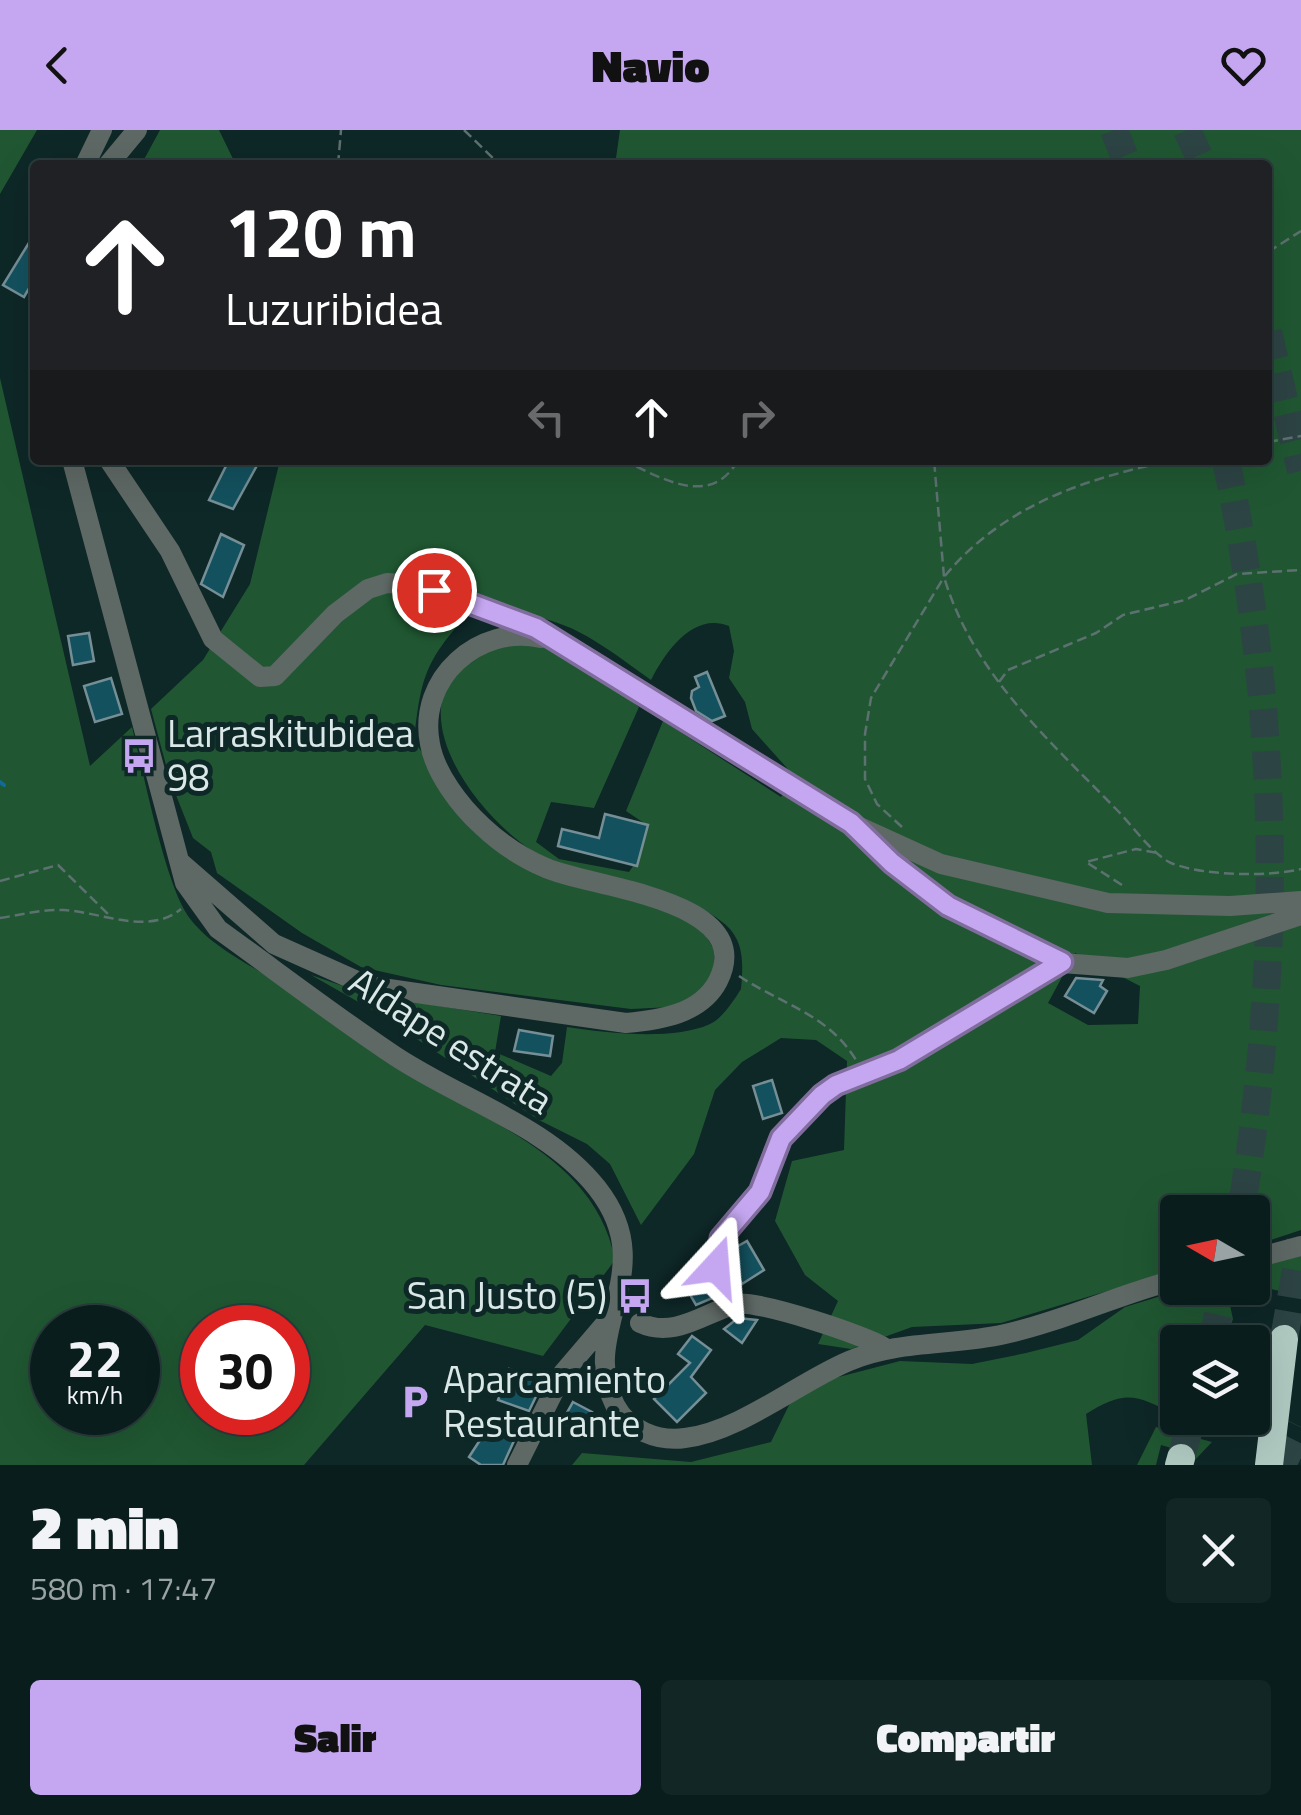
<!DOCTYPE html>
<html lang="es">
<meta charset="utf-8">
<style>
:root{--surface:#0a1d1d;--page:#132626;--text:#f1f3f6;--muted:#99a2a4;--line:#2a3b3b;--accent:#c5a7f1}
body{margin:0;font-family:"Titillium Web",sans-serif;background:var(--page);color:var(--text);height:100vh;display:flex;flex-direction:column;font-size:38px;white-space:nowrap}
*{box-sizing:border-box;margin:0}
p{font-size:32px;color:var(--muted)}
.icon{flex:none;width:55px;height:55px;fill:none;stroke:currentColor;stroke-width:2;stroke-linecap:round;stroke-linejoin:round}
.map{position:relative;height:1335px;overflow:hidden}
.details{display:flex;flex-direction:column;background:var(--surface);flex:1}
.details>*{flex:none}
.hud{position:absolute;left:30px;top:30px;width:1242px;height:305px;border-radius:10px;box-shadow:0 10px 40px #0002,0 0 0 2px var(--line);background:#202124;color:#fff;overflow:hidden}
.needle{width:65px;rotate:279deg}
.tools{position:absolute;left:1160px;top:1065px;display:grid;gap:20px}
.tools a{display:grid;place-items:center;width:110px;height:110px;border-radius:10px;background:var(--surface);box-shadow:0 10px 40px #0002,0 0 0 2px var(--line);font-size:50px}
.speed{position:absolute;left:30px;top:1175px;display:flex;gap:20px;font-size:50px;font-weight:700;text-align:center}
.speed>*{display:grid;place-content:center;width:130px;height:130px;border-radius:50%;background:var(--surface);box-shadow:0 10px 40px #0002,0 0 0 2px var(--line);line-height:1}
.speed small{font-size:25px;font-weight:400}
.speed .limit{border:15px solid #d22;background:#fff;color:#111}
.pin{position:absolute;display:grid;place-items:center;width:85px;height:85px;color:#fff;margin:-42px;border:5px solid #fff;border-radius:50%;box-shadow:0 2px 10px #0007}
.me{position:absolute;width:110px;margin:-55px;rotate:19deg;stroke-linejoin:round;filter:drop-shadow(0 0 8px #0008)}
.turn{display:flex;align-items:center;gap:35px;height:210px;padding:0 30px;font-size:45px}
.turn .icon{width:130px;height:130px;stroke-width:2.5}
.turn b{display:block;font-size:70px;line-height:85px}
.lanes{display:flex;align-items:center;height:95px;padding:0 30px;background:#0003;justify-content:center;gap:50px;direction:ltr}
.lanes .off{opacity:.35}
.round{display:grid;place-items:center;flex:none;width:105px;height:105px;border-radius:10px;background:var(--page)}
.head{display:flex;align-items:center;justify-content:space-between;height:170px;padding:0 30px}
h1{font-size:60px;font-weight:800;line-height:75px}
.cta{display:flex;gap:20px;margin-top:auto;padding:20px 30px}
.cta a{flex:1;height:115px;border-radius:10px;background:var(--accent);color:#111;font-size:40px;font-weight:800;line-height:115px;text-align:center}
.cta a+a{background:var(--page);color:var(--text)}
header{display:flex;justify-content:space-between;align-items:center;height:130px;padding:0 30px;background:var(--accent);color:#111;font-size:45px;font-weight:800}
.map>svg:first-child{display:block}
</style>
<header><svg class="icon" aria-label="back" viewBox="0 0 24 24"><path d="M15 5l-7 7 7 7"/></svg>Navio<svg class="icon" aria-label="heart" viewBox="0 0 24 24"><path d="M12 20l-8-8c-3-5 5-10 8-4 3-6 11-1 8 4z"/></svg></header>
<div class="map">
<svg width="1301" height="1335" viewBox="0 0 1301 1335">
<rect width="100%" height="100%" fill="#0e2727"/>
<path fill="#205732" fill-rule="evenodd" d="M0,0H37L0,64Z
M160,0H219L236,35H141Z
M620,0H1301V1100L1253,1116L1252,1082H1178L1177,1140L1001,1193L912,1197L851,1219L818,1214L838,1171L805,1145L775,1091L792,1031L844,1020L847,931L816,910L781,908L742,932L715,960L694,1024L641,1095L610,1034L587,1014L539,990L376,882L311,845L366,864L501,886L495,922L551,946L562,933L567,897C606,903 673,911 710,894C722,889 734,870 741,859C743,836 745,812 726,795C676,752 605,757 548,730C491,703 391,585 470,530C533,487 591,539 639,577L594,678L551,672L536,712L559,729L629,742L639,727L644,693L626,681L663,591L781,667L795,647L752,599L745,572L729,548L734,521L729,496C693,482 666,521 651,550C582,500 557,479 468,484C424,532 421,549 414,611L485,711L671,778L699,795L714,819L715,849L697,866L672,877L631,879L441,855L361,837L302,803L217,743L211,722L193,708L170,650L151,579L203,530L250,454L280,330H1268V35H615ZM1075,823L1140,856L1138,894L1088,895L1048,873Z
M0,248L90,636L132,597C144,644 164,750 188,786C210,817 254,837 286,857C322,880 354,909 390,933C472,988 594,1020 615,1130L543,1226L425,1195L304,1335H0ZM52,1198H138V1282H52ZM202,1198H288V1282H202Z
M1301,1125V1166L1271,1159L1228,1166L1233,1189L1225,1212H1178L1177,1286C1137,1265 1126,1259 1086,1284L1092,1335H572L582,1323L691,1332L771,1312L791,1271L831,1249L900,1231L972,1234L1026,1223L1078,1210L1125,1177L1187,1158H1252L1253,1139Z
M1156,1297L1212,1312L1193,1332L1189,1323L1161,1315L1156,1335H1137Z"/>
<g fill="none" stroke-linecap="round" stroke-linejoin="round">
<path stroke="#116b99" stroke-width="4" d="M0,652L4,655"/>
</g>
<path fill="#13515e" stroke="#768f96" stroke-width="2.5" d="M35,103V148L24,167L3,155Z
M229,330H260L233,379L209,370Z
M221,404L244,415L223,467L201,454Z
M89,503L94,531L73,535L68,506Z
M707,542L725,586L712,591L696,581L691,568L692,561L699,557L695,547Z
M111,548L122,584L95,592L84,556Z
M605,684L648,695L637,736L558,716L562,699L599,708Z
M1076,848L1103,850L1100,856L1107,861L1094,883L1065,866Z
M519,900L553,906L550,926L514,921Z
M772,950L782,983L763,989L753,956Z
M747,1111L764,1140L742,1154L729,1128L731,1120Z
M703,1138L717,1166L696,1175L682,1151Z
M738,1188L757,1190L742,1213L724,1199Z
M692,1206L711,1220L691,1247L706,1263L677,1292L654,1269L690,1233L678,1224Z
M509,1239L543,1252L529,1281L498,1270Z
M573,1272L592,1282L580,1306L559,1297Z
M495,1287L518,1302L503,1335H481L469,1327Z"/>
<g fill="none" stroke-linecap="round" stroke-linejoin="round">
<path stroke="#2d4444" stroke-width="28" stroke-dasharray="28 14" stroke-linecap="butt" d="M1114,0L1128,35
M1187,0L1203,35
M1268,202L1301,341
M1226,330C1280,587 1283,824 1241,1082
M1284,1209L1301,1111
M1212,1212L1224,1158
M1181,1328L1192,1288
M1282,1335L1301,1297"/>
<path stroke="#5c7170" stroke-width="2.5" stroke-dasharray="10 5" stroke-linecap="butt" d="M464,0L500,35
M338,35L341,0
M1268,122L1301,101
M1268,312L1301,306
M623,330C661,348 711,379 738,330
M1177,330C1088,347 1003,375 944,447C973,544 1048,609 1116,679C1132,695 1152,724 1171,733C1203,746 1268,747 1301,739
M999,552L1008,540L1096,503L1123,485L1185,470L1237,444L1301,440
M902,697L877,674L865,649V604L871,568L944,447L934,330
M0,751L58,735L110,786
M1122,755L1086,732L1136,719L1158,723
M0,788C20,785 43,779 64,780C101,782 149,806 181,779
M739,846C781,874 828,884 856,930"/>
<path stroke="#5e6864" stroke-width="20" d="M85,35L102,0
M108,35L137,0
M72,330L185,753L218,799C275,840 331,883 389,922C455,968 547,994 597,1058C663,1142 577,1199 615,1275C628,1300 658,1312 685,1308C739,1302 799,1252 849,1231C899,1210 953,1216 1005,1204C1064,1191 1119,1164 1178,1149
M109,330L170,421L213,509L260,547L275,546L335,484L368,459L387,453L419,455L536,498L851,693L941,734L1108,773L1230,776L1301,771
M863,705L948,777L1062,833L1128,838L1166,830L1301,785
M180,732L274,814L368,856L626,893C660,890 701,884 718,851C759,769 591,758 546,738C522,728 501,714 482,696C460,676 435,643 430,614C417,548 479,494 541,508
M1252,1129L1301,1116
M736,1174L714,1129L721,1108L760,1062L781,1008L822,965L835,955L899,930L1062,833
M640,1193C675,1209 704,1183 736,1174C755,1169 868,1206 885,1218
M517,1335L563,1243L610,1188"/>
<path stroke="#b0cac2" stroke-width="28" d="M1179,1335L1181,1328
M1269,1335L1284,1209"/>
</g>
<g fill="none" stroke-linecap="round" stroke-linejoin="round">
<defs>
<path id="route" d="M434,460L536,498L851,693L892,733L948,776L1062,832L899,930L836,955L822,965L781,1008L760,1062L721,1108L716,1137"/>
</defs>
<use href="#route" stroke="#806d9d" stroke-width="25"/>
<use href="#route" stroke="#c5a7f1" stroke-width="18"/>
</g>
<defs>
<symbol id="bus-bare" viewBox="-9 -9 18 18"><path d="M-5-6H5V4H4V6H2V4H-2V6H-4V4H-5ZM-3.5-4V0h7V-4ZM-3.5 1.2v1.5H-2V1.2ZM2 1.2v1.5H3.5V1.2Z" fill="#c5a7f1" stroke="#0e2727" stroke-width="2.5" paint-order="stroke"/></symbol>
<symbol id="parking-bare" viewBox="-9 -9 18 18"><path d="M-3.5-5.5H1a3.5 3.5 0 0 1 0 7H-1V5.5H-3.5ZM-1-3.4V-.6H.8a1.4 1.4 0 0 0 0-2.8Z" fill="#c5a7f1" stroke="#0e2727" stroke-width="2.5" paint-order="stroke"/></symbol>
</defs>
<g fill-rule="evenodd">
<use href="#bus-bare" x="114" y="601" width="50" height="50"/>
<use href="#bus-bare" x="610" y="1141" width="50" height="50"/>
<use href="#parking-bare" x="390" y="1247" width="50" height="50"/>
</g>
<g text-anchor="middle" stroke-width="10" stroke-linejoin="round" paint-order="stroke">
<g font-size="38" fill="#dae9e8" stroke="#0e2727" text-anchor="start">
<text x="167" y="617">Larraskitubidea<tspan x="167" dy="44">98</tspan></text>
<text x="607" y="1179" text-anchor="end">San Justo (5)</text>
<text x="443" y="1263">Aparcamiento<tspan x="443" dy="44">Restaurante</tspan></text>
</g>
<g font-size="38" fill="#dae9e8" stroke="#0e2727">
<text transform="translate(451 911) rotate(33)" y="13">Aldape estrata</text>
</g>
</g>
</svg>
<div class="tools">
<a><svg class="needle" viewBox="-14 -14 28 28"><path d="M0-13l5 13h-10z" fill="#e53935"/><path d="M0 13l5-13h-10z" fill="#99a2a4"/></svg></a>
<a><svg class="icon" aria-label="layers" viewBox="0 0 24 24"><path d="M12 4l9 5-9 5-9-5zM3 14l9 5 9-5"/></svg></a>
</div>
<div class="speed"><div>22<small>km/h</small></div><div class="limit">30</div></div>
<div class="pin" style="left:434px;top:460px;background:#d93025"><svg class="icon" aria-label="arrive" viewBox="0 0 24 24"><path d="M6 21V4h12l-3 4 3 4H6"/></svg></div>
<svg class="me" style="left:716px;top:1137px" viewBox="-20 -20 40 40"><path d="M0-17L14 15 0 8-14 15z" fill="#c5a7f1" stroke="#fff" stroke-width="4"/></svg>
<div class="hud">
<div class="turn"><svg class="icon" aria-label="ahead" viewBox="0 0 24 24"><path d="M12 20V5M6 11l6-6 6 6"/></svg><div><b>120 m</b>Luzuribidea</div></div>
<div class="lanes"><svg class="icon off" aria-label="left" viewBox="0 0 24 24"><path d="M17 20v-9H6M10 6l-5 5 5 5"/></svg><svg class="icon" aria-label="ahead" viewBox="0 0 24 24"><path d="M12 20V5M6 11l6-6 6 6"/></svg><svg class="icon off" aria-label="right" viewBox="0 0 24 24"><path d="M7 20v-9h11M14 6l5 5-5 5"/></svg></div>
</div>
</div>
<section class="details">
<div class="head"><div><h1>2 min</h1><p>580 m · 17:47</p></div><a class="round"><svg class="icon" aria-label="close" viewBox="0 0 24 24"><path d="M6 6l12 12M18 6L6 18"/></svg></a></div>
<div class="cta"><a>Salir</a><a>Compartir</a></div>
</section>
